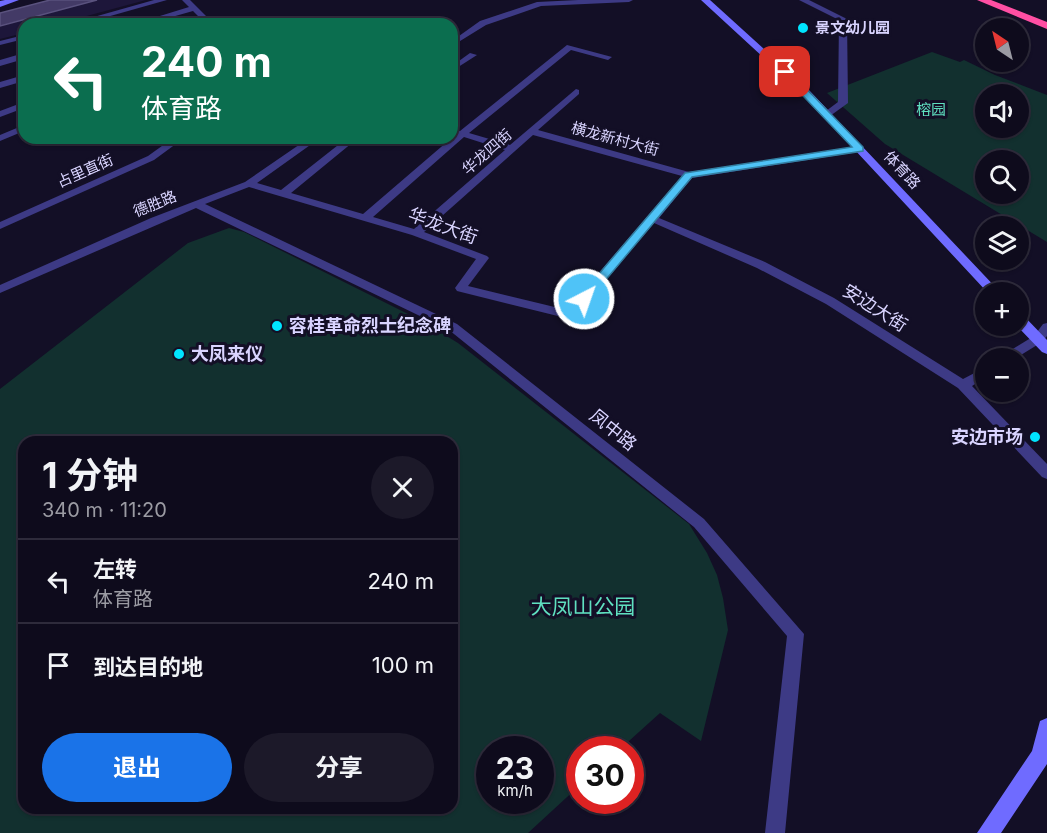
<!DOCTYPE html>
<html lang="zh">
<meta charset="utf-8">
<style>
:root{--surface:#0e0b1c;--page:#1c1929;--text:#f1f3f6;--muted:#9b9ba3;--line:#2e2b3b;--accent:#1a73e8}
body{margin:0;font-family:Inter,"Noto Sans SC",sans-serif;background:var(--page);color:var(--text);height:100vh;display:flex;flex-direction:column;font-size:22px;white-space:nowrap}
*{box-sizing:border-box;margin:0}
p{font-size:20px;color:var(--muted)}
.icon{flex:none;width:33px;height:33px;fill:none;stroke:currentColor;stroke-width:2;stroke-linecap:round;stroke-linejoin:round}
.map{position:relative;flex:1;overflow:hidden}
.panel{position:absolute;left:18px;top:436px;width:440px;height:378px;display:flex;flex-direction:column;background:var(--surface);border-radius:18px;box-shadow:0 2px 4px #0004,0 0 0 2px var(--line)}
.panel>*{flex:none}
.guide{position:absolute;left:18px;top:18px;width:440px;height:126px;border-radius:18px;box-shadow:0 2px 4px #0004,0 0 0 2px var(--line);background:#0b6e4f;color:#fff;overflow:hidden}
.needle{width:39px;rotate:325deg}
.tools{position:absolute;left:975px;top:18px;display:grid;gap:12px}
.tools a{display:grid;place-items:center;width:54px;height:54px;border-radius:50%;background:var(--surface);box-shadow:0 2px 4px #0004,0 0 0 2px var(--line);font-size:30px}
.speed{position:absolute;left:476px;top:736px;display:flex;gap:12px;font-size:30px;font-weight:700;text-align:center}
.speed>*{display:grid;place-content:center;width:78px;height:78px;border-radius:50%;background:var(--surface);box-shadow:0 2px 4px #0004,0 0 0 2px var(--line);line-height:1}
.speed small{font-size:15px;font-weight:400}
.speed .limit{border:9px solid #d22;background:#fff;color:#111}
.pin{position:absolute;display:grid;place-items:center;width:51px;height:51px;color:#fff;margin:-26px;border-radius:12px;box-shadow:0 3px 9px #0006}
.me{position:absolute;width:66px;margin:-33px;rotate:41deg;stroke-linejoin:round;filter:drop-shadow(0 0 4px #0008)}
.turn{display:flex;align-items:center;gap:21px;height:126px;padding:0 24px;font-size:27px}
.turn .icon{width:78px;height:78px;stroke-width:2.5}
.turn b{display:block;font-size:42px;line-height:51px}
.round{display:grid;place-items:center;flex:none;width:63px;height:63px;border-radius:32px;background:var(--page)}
.head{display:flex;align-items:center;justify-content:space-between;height:102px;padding:0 24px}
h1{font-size:36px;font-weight:700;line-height:45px}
.button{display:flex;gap:12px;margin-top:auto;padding:12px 24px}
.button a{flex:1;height:69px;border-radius:36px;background:var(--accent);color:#fff;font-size:24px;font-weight:700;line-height:69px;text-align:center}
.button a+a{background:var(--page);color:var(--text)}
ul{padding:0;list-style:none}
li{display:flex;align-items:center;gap:18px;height:84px;padding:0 24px;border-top:2px solid var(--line)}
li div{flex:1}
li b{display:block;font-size:22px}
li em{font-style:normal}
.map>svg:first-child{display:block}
</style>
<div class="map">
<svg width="1047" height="833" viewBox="0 0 1047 833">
<rect width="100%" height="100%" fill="#130f26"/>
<path fill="#12302f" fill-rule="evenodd" d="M932,52L960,62L964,60L995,75L1047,95V242L885,144L827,93ZM986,94H1018V128H986ZM986,160H1018V194H986Z
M229,228L244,232L422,321L458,343L689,524L707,553L717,575L723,598L728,630L701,741L660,713L619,750H579V786L528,833H0V389L188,243ZM24,442H452V808H24ZM489,750H540V801H489Z"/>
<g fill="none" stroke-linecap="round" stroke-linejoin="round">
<path fill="#3d3a85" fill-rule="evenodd" d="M154,0H167L82,24H69Z
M182,0H190L214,24H206L193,11L147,24H134L189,7Z
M578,0H633L629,2L541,6L486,25L452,46V41L480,21L537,2Z
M799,0H809L847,19L848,103L830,116L822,114L838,102L839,20Z
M24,35V39L0,45V41Z
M567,45L612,57L608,60L571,50L469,133L510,145L576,89L579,90V94L538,130L689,172L862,147L864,149L859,152L692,178L659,218L765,262L834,298L963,379L986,367V377L972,386L1047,464V479L1042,477L958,388L826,304L757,268L654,223L574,318L570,319L457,291L455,288L476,259L412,235L249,187L205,204L457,324L704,519L804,634L785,833H765L787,636L694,527L449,330L196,208L0,293V285L151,218L245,182L309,138H320L257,183L281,190L347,138H358L291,193L363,214L455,135L452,134V128L460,131ZM533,135L682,176L567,310L468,286L489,258L487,256L424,232ZM464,137L505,150L414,229L373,217Z
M24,53V59L0,66V60Z
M470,53L477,55L452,71V66Z
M24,75V81L0,88V82Z
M24,102V108L0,117V111Z
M24,125V131L0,141V135Z
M173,138H184L154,160L0,229V222L148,156Z
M1047,323V336L1042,342L1016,358H1001L1003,355L1034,336L1043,324Z"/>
<path fill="#6f6bff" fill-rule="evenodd" d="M5,0H19L0,7V1Z
M701,0H710L807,88L1000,292H987L801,92Z
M1018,314L1023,315L1047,340V354L1042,352L1017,326Z
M1047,718V764L1001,833H977L1032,751L1040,721Z"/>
<path fill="#ff4fa3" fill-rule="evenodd" d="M977,0H991L1047,22V29Z"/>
</g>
<path fill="#1d163a" d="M97,0H146L57,24H24V33L0,39V26Z"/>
<path fill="#433a66" stroke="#5a527e" stroke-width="1.5" d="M50,0H97L0,26V13Z"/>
<path fill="#4fc3f7" stroke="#337fa1" stroke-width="1.5" d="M782,70H788L863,147V151L692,177L588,301H580V296L685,173L852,147L782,74Z"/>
<g fill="#00e5ff" stroke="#130f26" stroke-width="2">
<circle cx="803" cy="28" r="6"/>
<circle cx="277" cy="326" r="6"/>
<circle cx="179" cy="354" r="6"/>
<circle cx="1035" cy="437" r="6"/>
</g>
<g text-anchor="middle" stroke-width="6" stroke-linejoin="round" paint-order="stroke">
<g font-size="15" font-weight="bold" fill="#d9d4ff" stroke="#130f26" text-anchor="start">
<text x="815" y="33">景文幼儿园</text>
</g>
<g font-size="15" fill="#5fe0c0" stroke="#130f26">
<text x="931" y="115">榕园</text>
</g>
<g font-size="15" fill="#d9d4ff" stroke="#130f26">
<text transform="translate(615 139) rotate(15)" y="5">横龙新村大街</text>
<text transform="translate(487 152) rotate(-41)" y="5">华龙四街</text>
<text transform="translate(902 170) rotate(47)" y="5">体育路</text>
<text transform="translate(85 171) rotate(-24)" y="5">占里直街</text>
<text transform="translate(155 204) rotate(-22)" y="5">德胜路</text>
</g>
<g font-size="18" fill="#d9d4ff" stroke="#130f26">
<text transform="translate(443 226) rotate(20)" y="6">华龙大街</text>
<text transform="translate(875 308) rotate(32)" y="6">安边大街</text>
<text transform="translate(613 430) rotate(39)" y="6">凤中路</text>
</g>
<g font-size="18" font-weight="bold" fill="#d9d4ff" stroke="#130f26" text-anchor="start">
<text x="289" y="332">容桂革命烈士纪念碑</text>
<text x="191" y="360">大凤来仪</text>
<text x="1023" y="443" text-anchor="end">安边市场</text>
</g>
<g font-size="21" fill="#5fe0c0" stroke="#130f26">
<text x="583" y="614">大凤山公园</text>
</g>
</g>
</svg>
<div class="tools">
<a><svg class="needle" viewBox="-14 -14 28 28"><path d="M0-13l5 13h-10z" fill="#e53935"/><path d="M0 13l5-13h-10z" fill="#9b9ba3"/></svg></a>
<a><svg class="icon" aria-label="sound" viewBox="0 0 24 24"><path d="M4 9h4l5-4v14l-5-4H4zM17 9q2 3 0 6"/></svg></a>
<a><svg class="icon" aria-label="search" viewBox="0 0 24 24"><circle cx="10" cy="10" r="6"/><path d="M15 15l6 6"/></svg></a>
<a><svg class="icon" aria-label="layers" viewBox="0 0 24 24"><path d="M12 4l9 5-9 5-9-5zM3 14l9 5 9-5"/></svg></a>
<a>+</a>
<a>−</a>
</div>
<div class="speed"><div>23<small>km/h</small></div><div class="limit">30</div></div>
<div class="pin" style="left:785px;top:72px;background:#d93025"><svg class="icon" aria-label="arrive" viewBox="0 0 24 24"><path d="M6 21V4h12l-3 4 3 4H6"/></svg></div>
<svg class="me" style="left:584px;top:299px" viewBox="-20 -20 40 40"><circle r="17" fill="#4fc3f7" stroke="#fff" stroke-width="3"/><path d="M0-11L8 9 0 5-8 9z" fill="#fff"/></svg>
<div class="guide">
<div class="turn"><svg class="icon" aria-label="left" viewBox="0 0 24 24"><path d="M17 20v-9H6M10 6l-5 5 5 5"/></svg><div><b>240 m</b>体育路</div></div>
</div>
<section class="panel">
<div class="head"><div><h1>1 分钟</h1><p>340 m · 11:20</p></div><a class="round"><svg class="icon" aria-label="close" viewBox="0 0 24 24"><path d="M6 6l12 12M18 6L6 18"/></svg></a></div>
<ul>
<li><svg class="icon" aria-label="left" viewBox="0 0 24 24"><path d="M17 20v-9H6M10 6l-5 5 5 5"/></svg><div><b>左转</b><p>体育路</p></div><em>240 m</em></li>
<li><svg class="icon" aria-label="arrive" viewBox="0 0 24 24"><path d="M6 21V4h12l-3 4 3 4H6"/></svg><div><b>到达目的地</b></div><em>100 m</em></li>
</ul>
<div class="button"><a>退出</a><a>分享</a></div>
</section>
</div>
